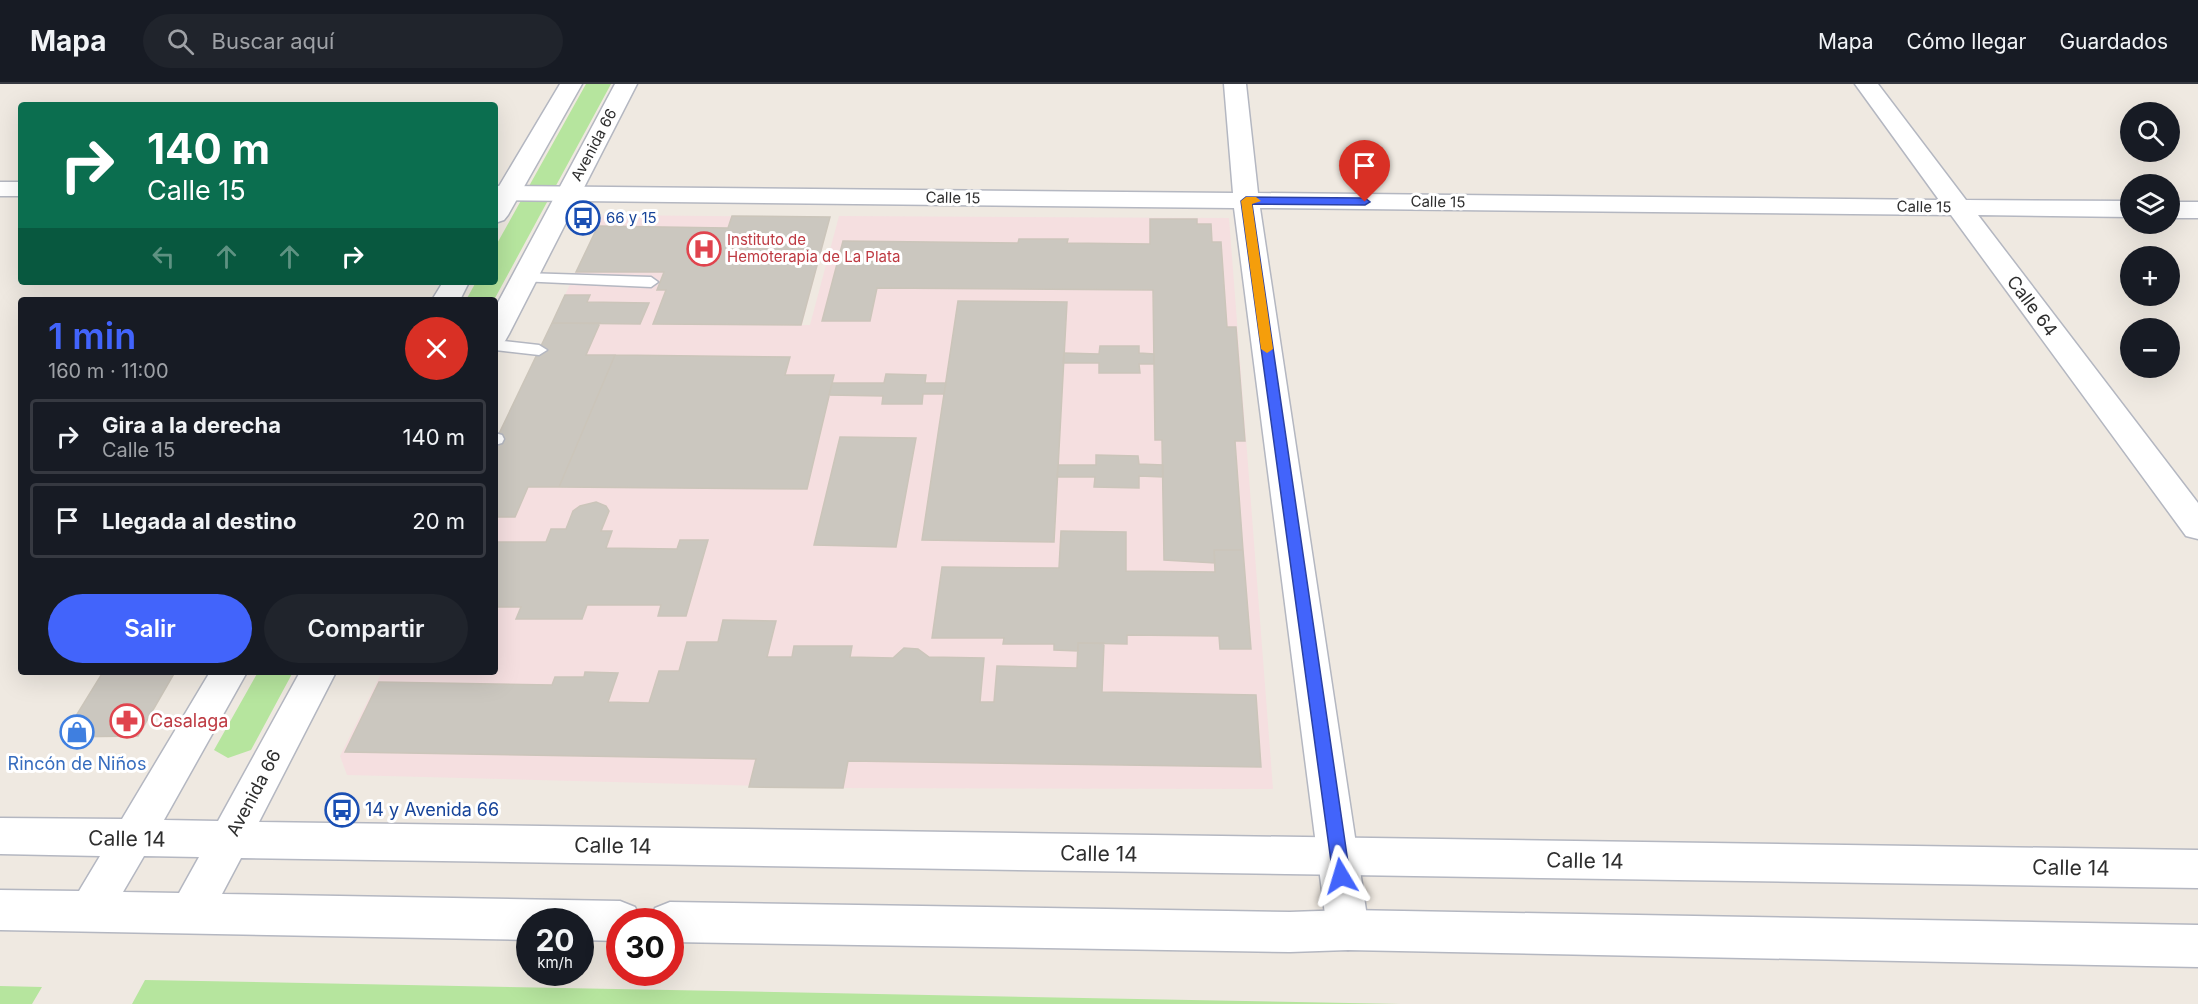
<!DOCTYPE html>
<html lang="es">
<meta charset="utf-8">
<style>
:root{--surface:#171b24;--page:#20242c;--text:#f1f3f6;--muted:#9ea1a6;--line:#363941;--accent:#4264fb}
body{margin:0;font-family:Inter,sans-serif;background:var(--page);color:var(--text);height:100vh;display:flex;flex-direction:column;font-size:22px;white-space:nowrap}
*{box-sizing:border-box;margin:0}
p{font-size:20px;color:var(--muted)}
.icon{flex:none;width:33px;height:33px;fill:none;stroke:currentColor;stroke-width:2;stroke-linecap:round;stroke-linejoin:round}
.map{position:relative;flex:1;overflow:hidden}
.side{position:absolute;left:18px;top:213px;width:480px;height:378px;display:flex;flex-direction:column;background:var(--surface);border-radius:6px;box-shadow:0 6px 24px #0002}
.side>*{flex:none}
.guide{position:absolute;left:18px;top:18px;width:480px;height:183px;border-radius:6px;box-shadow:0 6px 24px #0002;background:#0b6e4f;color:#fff;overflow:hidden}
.buttons{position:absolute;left:2120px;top:18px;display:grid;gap:12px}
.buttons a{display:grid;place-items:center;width:60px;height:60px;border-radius:50%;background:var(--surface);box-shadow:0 6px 24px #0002;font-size:30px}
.speed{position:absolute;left:516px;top:824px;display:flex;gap:12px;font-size:30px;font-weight:700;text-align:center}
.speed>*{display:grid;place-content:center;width:78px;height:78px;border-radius:50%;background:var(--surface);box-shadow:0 6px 24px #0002;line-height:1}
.speed small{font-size:15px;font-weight:400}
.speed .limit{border:9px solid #d22;background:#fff;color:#111}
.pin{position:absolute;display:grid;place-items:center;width:51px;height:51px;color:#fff;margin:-62px -26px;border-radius:50% 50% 50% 0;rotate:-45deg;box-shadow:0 0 6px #0007}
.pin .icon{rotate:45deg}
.me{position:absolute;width:66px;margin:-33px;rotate:353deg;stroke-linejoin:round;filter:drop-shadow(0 0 4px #0008)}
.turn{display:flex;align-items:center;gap:21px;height:126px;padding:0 30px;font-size:27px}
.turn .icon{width:78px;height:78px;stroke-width:2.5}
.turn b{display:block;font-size:42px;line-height:51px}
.lanes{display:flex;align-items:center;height:57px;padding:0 30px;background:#0003;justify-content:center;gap:30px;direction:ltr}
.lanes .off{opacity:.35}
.round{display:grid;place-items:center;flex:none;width:63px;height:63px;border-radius:32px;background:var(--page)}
.headline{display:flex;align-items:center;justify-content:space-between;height:102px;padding:0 30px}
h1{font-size:36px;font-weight:600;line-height:45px;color:var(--accent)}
.action{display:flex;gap:12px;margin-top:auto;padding:12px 30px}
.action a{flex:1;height:69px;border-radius:36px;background:var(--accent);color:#fff;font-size:24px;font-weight:600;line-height:69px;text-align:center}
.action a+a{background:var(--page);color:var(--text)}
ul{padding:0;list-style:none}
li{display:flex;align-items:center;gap:18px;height:75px;margin:0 12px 9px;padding:0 18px;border:3px solid var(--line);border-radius:6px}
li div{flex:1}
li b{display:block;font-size:22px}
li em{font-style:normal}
header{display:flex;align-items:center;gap:36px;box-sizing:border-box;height:84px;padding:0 30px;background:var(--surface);border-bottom:2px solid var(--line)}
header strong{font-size:28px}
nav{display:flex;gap:33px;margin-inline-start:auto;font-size:21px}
.search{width:420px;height:54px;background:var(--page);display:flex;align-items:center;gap:15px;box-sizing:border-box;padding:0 21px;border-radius:33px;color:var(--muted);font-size:22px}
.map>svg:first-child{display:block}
</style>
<header>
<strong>Mapa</strong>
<div class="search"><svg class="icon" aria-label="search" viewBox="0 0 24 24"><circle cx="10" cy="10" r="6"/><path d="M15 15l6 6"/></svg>Buscar aquí</div>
<nav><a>Mapa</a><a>Cómo llegar</a><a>Guardados</a></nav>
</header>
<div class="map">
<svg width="2198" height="920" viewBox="0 0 2198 920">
<rect width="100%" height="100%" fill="#efe9e1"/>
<path fill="#f5dfe0" d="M603,131L830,133L802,241H810L839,132L1229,134L1273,705L843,704L347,691L340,672L382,588H495V358Z"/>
<path fill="#b6e59e" d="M586,0H611L494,216H466L476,198H495V163Z
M258,588H293L251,666L228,674L214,666Z
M145,896L1401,920H132Z
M0,902L42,903L32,920H0Z"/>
<path fill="#cbc7bf" stroke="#cbc5ba" stroke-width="1.5" d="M732,132L830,133L801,241L653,240L666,206H657L664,188H576L598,142L728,144Z
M1150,135H1197V140H1211L1212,158H1221L1227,243H1236L1245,357H1235L1243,466H1214L1215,479L1164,476L1162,356H1155L1153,206L877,204L870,237H822L843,157L1018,159L1019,155H1068L1067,159L1150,160Z
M565,211H590L587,218L649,219L640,240L552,239Z
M958,217L1067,218L1054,458L922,456Z
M552,239H600L586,271H615L559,403H528L515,433H495V358Z
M1100,262H1139V269L1154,270V280H1139L1140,289H1099V279H1063L1064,269L1099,270Z
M615,271L790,273L785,291H834L807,405L559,403Z
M886,290L926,291L925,299H946L944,310H923L922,320H882L883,312L829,311L832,299H884Z
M840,353L916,354L896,463L814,461Z
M1096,371L1138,372L1139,380L1163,381V393L1139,392V404L1094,403L1095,393H1057L1058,381H1096Z
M596,418L606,422L609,427L601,447H612L606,464L677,465L680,456H708L686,532H658L661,521H587L582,535H516L521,523H495V458H546L551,445H566L573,427L580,422Z
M1061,447L1126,448V487L1215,488L1214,466H1243L1251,565H1220L1219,552L1127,551V560L1078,559V567L1054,566V560H1003L1004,554H932L942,483L1059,484Z
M723,536L776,537L767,573H792L794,562H852L850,573L893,574L904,564L918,565L929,573L984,574L980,618H994L997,582L1077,584L1078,559H1104L1102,608L1256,611L1261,683L848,677L843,704L749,703L756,675L345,668L379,598L552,601L555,593H584L585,588L618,589L608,618L649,619L659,587H679L687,558H718Z
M103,588H175L138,652L63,653Z"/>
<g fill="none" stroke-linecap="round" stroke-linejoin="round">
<defs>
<path id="service" d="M524,189L651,193L658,198L651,203L519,197L517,194L519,191Z
M495,256L539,261L547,266L539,271L495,266Z
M495,349L502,351L504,355L502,359L495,361Z"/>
<path id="minor" d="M1224,0H1246L1258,109L1939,116L1855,0H1878L1966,116L2130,117V133L1978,131L2198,419V455L2186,452L1951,131L1260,124L1369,846L1363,860L1348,866L1333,860L1327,846L1234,124L495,116V102L1233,109Z
M0,98H21V112H0Z
M2169,118H2198V134H2169Z"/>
<path id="secondary" d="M560,0H582L508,131L504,136L495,139V109Z
M615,0H637L509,250L505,257L495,259V224Z
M443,198H469L460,216H432Z
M210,588H247L164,736L218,737L300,588H336L259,738L2198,766V804L241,774L222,810L620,817L635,823L641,837H620V857L580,856V837H530V856L0,846V806L79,807L100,772L0,770V734L122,735ZM144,772L199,773L179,809L123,808Z
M670,818L1290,828L1348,826L2198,841V883L1348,866L1290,868L670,858V837H650L655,824Z"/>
</defs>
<use href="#service" stroke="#b4b7c1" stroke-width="3"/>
<use href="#minor" stroke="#b4b7c1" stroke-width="3"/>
<use href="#secondary" stroke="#b4b7c1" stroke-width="3"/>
<use href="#service" fill="#fff" fill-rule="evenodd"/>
<use href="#minor" fill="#fff" fill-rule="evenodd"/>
<use href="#secondary" fill="#fff" fill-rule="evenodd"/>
</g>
<path fill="#4264fb" stroke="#2b41a3" stroke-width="1.5" d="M1246,113L1365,114L1370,118L1365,121L1252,120L1350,792L1347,797L1341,799L1335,797L1333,792L1241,117Z"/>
<path fill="#f59e0b" d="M1256,113L1261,117L1252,120L1273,265L1267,269L1261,265L1241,117L1246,113Z"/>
<defs>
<symbol id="bus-ring" viewBox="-11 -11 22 22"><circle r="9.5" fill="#fff" stroke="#1a4fb4" stroke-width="1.5"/><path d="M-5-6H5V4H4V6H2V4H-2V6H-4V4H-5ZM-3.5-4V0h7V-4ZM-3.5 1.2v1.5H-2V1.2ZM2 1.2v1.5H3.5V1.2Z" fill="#1a4fb4"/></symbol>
<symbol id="hospital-ring" viewBox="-11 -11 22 22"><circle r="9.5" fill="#fff" stroke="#e0444e" stroke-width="1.5"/><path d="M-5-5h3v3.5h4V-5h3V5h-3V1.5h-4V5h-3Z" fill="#e0444e"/></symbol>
<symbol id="pharmacy-ring" viewBox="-11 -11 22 22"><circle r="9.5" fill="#fff" stroke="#e0444e" stroke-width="1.5"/><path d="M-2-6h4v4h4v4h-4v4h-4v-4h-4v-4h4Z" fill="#e0444e"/></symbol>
<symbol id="shop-ring" viewBox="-11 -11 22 22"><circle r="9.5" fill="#fff" stroke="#3f7fe0" stroke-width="1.5"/><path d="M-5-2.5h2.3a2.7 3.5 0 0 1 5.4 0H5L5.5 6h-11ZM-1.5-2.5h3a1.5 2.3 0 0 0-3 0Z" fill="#3f7fe0"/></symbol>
</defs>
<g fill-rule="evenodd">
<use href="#bus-ring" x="564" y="115" width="38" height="38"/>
<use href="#hospital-ring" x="685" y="146" width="38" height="38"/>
<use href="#pharmacy-ring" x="108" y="618" width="38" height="38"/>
<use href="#shop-ring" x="58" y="629" width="38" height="38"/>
<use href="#bus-ring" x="323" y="707" width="38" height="38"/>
</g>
<g text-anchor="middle" stroke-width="6" stroke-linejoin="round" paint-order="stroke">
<g font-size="15" fill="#2e2e2e" stroke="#fff">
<text transform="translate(594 61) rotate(-62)" y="5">Avenida 66</text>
<text transform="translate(953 114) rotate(1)" y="5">Calle 15</text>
<text transform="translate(1438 118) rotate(1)" y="5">Calle 15</text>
<text transform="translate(1924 123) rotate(1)" y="5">Calle 15</text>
</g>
<g font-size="15" fill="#164399" stroke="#fff" text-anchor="start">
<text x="606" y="139">66 y 15</text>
</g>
<g font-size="15" fill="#be3a42" stroke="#fff" text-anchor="start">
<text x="727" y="161">Instituto de<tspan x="727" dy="17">Hemoterapia de La Plata</tspan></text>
</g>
<g font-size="18" fill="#2e2e2e" stroke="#fff">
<text transform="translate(2032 222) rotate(53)" y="6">Calle 64</text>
<text transform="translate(254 709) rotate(-62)" y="6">Avenida 66</text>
</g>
<g font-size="18" fill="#be3a42" stroke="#fff" text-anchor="start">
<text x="150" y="643">Casalaga</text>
</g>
<g font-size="18" fill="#366cbe" stroke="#fff">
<text x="77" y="686">Rincón de Niños</text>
</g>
<g font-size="18" fill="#164399" stroke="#fff" text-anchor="start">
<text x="365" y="732">14 y Avenida 66</text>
</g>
<g font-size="21" fill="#2e2e2e" stroke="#fff">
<text transform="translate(127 755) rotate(1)" y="7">Calle 14</text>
<text transform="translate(613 762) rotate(1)" y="7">Calle 14</text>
<text transform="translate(1099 770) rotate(1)" y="7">Calle 14</text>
<text transform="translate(1585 777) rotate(1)" y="7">Calle 14</text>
<text transform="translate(2071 784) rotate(1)" y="7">Calle 14</text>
</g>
</g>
</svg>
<div class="buttons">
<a><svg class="icon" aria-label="search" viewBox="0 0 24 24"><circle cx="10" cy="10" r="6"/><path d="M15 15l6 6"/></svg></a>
<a><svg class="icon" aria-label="layers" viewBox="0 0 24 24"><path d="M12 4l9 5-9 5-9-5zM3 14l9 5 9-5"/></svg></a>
<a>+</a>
<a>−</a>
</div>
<div class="speed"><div>20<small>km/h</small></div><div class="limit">30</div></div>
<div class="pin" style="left:1365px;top:118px;background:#d93025"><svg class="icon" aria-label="arrive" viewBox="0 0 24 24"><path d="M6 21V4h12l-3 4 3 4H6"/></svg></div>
<svg class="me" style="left:1341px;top:792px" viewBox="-20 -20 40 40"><path d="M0-17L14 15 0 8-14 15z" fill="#4264fb" stroke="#fff" stroke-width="4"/></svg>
<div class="guide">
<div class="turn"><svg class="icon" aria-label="right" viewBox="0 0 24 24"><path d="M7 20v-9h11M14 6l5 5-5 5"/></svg><div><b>140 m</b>Calle 15</div></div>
<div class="lanes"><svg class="icon off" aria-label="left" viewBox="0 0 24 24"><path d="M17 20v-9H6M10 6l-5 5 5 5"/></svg><svg class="icon off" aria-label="ahead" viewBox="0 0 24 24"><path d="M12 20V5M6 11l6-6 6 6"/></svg><svg class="icon off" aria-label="ahead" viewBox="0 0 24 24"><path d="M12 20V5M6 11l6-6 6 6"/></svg><svg class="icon" aria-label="right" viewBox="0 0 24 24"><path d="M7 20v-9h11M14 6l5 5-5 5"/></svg></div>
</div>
<section class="side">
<div class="headline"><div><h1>1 min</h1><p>160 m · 11:00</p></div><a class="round" style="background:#d93025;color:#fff"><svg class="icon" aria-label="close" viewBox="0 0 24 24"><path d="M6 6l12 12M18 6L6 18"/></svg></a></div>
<ul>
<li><svg class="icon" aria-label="right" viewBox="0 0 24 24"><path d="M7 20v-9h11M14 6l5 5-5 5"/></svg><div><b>Gira a la derecha</b><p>Calle 15</p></div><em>140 m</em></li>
<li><svg class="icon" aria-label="arrive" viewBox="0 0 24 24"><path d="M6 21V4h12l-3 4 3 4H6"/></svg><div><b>Llegada al destino</b></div><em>20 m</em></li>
</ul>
<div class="action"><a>Salir</a><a>Compartir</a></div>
</section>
</div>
